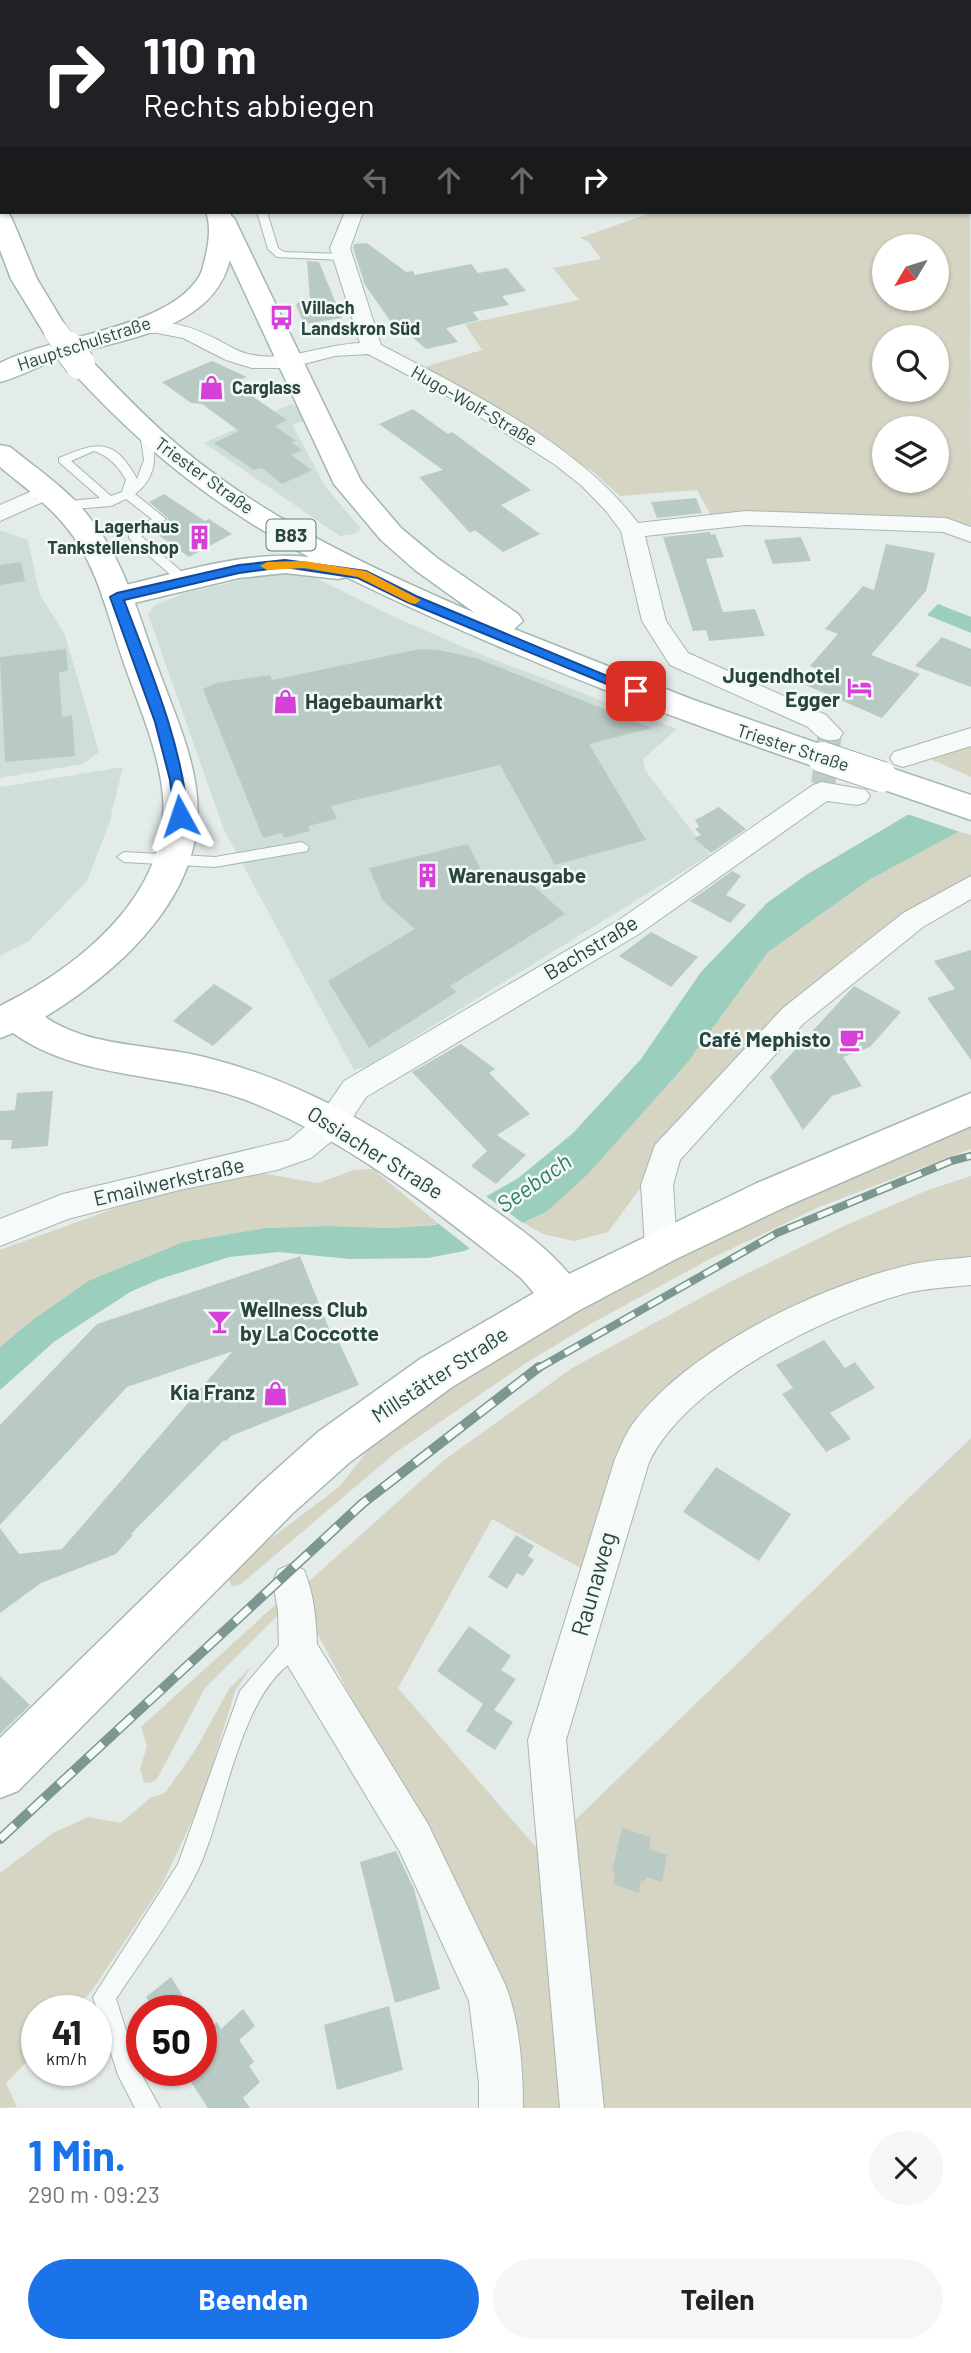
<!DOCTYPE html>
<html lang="de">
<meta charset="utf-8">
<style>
:root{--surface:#fff;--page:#f6f6f6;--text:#202124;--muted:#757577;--accent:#1a73e8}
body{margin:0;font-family:Barlow,sans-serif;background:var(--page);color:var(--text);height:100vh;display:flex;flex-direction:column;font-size:26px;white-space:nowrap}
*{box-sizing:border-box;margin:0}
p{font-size:23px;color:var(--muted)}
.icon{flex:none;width:38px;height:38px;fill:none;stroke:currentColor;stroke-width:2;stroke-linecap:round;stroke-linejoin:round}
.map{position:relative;height:2108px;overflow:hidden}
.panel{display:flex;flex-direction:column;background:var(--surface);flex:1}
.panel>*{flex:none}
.banner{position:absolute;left:0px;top:0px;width:971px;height:214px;box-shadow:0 2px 5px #0004;background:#202124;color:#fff;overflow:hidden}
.needle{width:46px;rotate:232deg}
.controls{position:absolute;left:872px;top:234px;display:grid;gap:14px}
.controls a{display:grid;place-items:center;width:77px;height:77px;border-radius:50%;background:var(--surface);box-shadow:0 2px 5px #0004;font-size:35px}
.speed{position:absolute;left:21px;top:1995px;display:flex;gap:14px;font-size:35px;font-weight:700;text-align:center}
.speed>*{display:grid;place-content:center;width:91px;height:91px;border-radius:50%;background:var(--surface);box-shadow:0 2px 5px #0004;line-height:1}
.speed small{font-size:18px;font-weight:400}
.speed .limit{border:10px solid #d22;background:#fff;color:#111}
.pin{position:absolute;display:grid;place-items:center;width:60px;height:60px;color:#fff;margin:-30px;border-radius:14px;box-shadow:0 4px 10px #0006}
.me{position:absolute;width:77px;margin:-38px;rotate:355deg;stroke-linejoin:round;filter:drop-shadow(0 0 5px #0008)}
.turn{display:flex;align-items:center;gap:24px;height:147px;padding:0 28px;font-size:32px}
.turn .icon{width:91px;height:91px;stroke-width:2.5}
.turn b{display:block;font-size:49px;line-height:60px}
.lanes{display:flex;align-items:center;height:66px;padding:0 28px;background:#0003;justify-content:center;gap:35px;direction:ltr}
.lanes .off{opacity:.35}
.round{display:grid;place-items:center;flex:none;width:74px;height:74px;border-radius:37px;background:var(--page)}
.head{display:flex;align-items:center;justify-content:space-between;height:119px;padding:0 28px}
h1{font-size:42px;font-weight:700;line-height:52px;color:var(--accent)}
.button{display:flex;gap:14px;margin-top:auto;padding:14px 28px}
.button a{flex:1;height:80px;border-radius:42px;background:var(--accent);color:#fff;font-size:28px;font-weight:700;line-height:80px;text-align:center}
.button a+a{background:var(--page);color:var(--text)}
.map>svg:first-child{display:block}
</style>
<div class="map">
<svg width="971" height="2108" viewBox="0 0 971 2108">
<rect width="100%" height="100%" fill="#e3ece9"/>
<path fill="#d0dedb" d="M291,404L296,406L304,418L302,422L292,424L325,486L361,529L355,534L340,536L204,443Z
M0,530L28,540L40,595L65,635L99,752L83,764L0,778Z
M279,572L312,576L392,616L482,655L677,729L643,759L645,770L710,855L366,1067L354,1070L224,830L148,614L154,606L184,593Z
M123,767L109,824L87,881L29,941L0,956V787Z"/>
<path fill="#d6d4c3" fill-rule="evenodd" d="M0,0H308L310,2H2V12Z
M970,172L971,527L916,522L711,515L697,490L620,496L591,470L421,368L482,350L465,324L579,300L553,268L601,259L589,242L580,238L653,212H970ZM884,247H936V299H884ZM884,338H936V390H884ZM884,429H936V481H884Z
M971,735V777L917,753Z
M959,831L971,835V878L887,926L854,950L763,1028L733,1062L608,1232L574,1241L543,1234L524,1223L546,1212L688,1062L768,952L869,880Z
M971,1127V1149L819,1207L710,1259L594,1322L526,1363L395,1453L241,1584L232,1587L229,1580L241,1561L339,1487L376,1440L402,1415L583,1305L749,1222Z
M373,1169L439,1224L389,1228L325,1226L265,1228L183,1242L88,1281L31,1321L0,1347V1250L138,1200L214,1179L261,1173L318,1183L354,1170Z
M971,1176V1261L909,1270L654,1401L586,1571L492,1519L398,1688L541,1853L971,1438V2108H515L409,1808L311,1621L306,1584L443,1461L572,1368L730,1282L846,1225L928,1190Z
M285,1596L287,1606L205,1688L157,1779L150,1783L144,1782L140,1769L147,1746L141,1727Z
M252,1666L235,1691L203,1797L162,1885L93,1989L74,2011H37V2051L6,2083L17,2107L0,2108V1873L53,1833L88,1817L121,1823L150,1798L165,1793L196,1749L229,1689Z"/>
<path fill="#9bcebc" d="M938,604L971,617V633L927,615Z
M971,781V825L869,880L768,952L688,1062L588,1174L546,1212L464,1251L428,1258L350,1259L278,1252L229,1257L160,1279L130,1292L55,1341L0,1390V1347L31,1321L88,1281L183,1242L265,1228L325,1226L389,1228L435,1225L517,1179L572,1134L641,1059L701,972L767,903L806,875L904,817Z"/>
<path fill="#e3ece9" d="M966,780L971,781V829L963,833L904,813Z
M483,1194L527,1226L473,1251L435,1221Z"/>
<path fill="#b9cac5" d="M367,243L406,272L413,271L415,275L471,264L478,273L507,268L526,291L502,296L509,305L473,312L479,320L446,328L458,342L426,349L409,334L401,336L365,285L353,248L354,244Z
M307,261L319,262L342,318L304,324L296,305L299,301L310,300Z
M212,361L247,377L241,379L257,391L249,394L287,420L275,426L296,441L292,443L302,450L291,455L312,470L282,484L262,468L254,470L214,443L239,431L202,404L191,403L162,382Z
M413,409L448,434L452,432L531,490L501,505L540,534L503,552L475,530L470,533L419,477L443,470L379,424Z
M164,494L205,521L209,519L232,534L189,557L153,531L169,519L149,502Z
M696,498L702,513L657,518L651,502Z
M710,532L711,535L715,534L724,557L706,559L723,612L755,609L765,636L709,641L706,630L693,631L663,537Z
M801,537L811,561L773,564L764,540Z
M886,544L935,553L926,591L871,655L920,674L882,718L803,684L817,669L810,666L838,634L825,629L863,586L874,590Z
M21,562L25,581L0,585V565Z
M942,637L971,649V687L915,666Z
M66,649L68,671L59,672L62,717L72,715L75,756L5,762L0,657Z
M420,649L439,650L476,658L652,728L589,744L646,840L555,865L500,765L331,806L337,819L308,826L310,831L284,838L282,833L263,838L203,689L216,683L270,675L272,680Z
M719,807L746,829L711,853L694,838L701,835L695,829L699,827L695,820Z
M468,844L488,884L516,870L565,914L450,986L457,992L369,1048L328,981L415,929L383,901L369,868Z
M732,871L741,876L726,895L746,905L730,923L690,901Z
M651,932L698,957L671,987L619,956Z
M971,950V1060L927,998L955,989L934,961Z
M214,984L253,1008L213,1046L173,1021Z
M854,986L901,1012L870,1047L843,1057L862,1086L832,1096L803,1130L770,1077Z
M461,1044L495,1069L489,1073L530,1114L497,1135L526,1155L496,1184L471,1166L487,1151L412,1072Z
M53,1091L48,1146L11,1149L12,1140H0V1111L15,1110L17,1093Z
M300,1256L334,1341L338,1340L359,1385L231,1436L226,1441L224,1440L131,1534L133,1535L116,1554L41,1583L0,1613V1528L19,1554L62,1549L233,1351L127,1387L0,1525V1425L97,1324Z
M824,1340L845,1368L855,1362L875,1388L830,1413L851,1439L826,1452L782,1394L793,1388L776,1365Z
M716,1467L791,1514L759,1561L683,1512Z
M516,1535L534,1546L528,1556L534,1560L523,1576L517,1573L507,1589L488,1577Z
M469,1626L511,1656L501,1670L516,1679L494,1710L513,1722L495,1750L466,1731L483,1704L437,1671Z
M0,1676L30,1705L0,1734Z
M622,1828L651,1837L649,1849L667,1855L662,1882L646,1877L645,1881L641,1880L639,1893L613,1884L615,1872L612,1871Z
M396,1851L414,1889L440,1989L395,2003L360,1862Z
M171,1977L192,2011H155L146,1997Z
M389,2006L403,2070L337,2090L324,2025Z
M243,2009L255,2026L239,2040L254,2062L249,2066L260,2082L243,2098L250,2108H208L183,2070H201V2036L217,2022L221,2029Z"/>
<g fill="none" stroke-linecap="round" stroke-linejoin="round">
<path stroke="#becbc7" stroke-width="24" stroke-dasharray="24 11" stroke-linecap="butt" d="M823,784L830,733"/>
<defs>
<path id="lane" d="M599,0H608L609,2H600Z
M2,112V128L0,127Z
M257,212H267L278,248L284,252L342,254L347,257L342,260L277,257L268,249Z
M146,430L152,433C156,458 157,477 135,494L166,519L141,536L190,579V585H182L129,538V532L152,519L126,499L111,506L61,510L55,506L61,502L100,498L59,462V458C97,442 114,437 137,479L144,460L140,433ZM94,451C109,456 119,467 126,480L122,492L111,496L71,461Z
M302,842L309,847L307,851L215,867L124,862L117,857L124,852L215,857Z
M298,1638L305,1641L308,1648L305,1655C238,1682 226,1819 194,1878C172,1920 142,1959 116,1999L139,2070L160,2108H135L118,2075L93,1997L178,1864L240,1691L281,1643Z"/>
<path id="street" d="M490,0H510L489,2Z
M926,0H945L946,2H927Z
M970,9H971V20L970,19Z
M345,212H363L350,248L381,345C468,391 578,443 638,523L746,511L946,518L971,527V542L943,532L746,525L645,536L666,621L688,653L826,715L843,733L839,739C824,743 818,737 808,727L670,665L642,621L621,531L606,511L582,486L554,464L444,394L368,354L335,356L288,368H252L226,360L183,338L157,333H129L126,329L129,325C160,317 190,325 218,340C229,346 240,353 253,355C288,362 325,344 360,343L330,248Z
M46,485L54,487L57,492L54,497L0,521V505Z
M971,728V746L903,767L894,764L890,758L894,752Z
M822,782L866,790L870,796L866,802L857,805L827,801L639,934L366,1097L344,1131L311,1158L277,1170L179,1190L68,1219L0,1246V1219L63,1194L289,1140L322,1113L344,1081L619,920L813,785Z
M971,876V899L923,927L803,1024L680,1160L673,1185L677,1247L672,1257L661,1261L650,1257L645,1247L641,1185L655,1145L783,1008L903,913Z
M971,1257V1285C950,1287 928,1288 907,1293C825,1315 688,1383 649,1462L566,1740L604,2108H560L528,1740L615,1459C621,1446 626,1432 635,1421C693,1346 821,1285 913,1264C932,1260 952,1259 971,1257Z
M291,1564L304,1570C314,1594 316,1618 317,1644L428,1824L505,1984C520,2021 523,2069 523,2108H479V2083L469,2001L400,1852L285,1661L279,1648L278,1611L273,1582L278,1570Z"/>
<path id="secondary" d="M0,81H2V95H0Z
M206,212H230C236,227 233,243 230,259C214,329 127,338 69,355C45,362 23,376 0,382V363C54,335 170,329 200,275C203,270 204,261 206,255C209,240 211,226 206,212Z
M0,445L10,447C37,469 68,489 89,517C126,562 139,618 159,671C174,712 193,753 197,797C206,894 120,971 45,1017C90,1048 153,1044 204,1057C310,1083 393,1136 480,1200C512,1223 544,1244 569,1274L757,1183L971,1093V1126L785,1207L676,1259L578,1311L452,1387L350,1462L293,1513L18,1791L0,1798V1738L261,1483L318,1432L420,1359L534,1293L521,1278C436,1211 348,1139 246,1100C170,1072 80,1081 13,1033L0,1038V1006C79,967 171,894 163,796C159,752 141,711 126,669C109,622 99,567 67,528C48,504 23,486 0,467Z"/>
<path id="primary" d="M0,18H2V31H0Z
M0,212L9,214L12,219L37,279L69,332L65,338L56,340L47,338L11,279L0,250Z
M226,212L234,218L361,481L401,528L437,558L518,614L523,621L514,629L691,699L834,749L839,757L834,765L822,768L810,765C652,711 496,650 346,577L338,579L285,573L239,578L117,607L106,604L102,597L106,590L117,587C179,573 245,550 309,557C213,505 144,450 71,370L67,364L71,358L80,356L89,358C120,391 151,423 186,452C271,522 375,570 475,613L415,570L381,540L334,484L210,218L213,213Z
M882,765L971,795V820L870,785L865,777L870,769Z"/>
</defs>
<use href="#lane" stroke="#a7b7b3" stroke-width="2"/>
<use href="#street" stroke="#a7b7b3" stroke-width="2"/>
<use href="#secondary" stroke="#a7b7b3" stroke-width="3"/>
<use href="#primary" stroke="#a1b8b2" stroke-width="3"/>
<use href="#lane" fill="#f6faf9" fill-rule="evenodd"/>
<use href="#street" fill="#f6faf9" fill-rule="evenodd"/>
<use href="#secondary" fill="#fff" fill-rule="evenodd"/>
<use href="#primary" fill="#fff" fill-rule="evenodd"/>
<defs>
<path id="rail-far1" d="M537,1369L777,1233L951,1161L971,1156"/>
<path id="rail" d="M0,1839L363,1503L539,1367"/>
</defs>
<use href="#rail-far1" stroke="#7b9790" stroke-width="8"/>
<use href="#rail" stroke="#7b9790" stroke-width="10"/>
<use href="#rail-far1" stroke="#f3f9f7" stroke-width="5" stroke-dasharray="16" stroke-linecap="butt"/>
<use href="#rail" stroke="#f3f9f7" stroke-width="7" stroke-dasharray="20" stroke-linecap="butt"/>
<defs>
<path id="primary-bridge-far1" d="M56,332L68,348"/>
<path id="primary-bridge" d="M67,346L80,364
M822,757L882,777"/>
</defs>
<use href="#primary-bridge-far1" stroke="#a1b8b2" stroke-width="25" stroke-linecap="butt"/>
<use href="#primary-bridge" stroke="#a1b8b2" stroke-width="32" stroke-linecap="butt"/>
<use href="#primary-bridge-far1" stroke="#fff" stroke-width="24"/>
<use href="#primary-bridge" stroke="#fff" stroke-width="30"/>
</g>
<path fill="#1a73e8" stroke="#114b97" stroke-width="2" d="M285,560L366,571L416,596L643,691L636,695L631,694L407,602L358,578L285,567L239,573L124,600C150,670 181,740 188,816L185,819H175L170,780L155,722L110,597L117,593L239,565Z"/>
<path fill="#f59e0b" d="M304,561L366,571L421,600L415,604L410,603L358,577L304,568L267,570L260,566L267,562Z"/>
<defs>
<symbol id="bus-bare" viewBox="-9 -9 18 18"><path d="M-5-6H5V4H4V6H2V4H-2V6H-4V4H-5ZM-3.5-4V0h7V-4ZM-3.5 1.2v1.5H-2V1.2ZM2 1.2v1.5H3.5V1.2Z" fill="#d640d8" stroke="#f3f9f7" stroke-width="2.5" paint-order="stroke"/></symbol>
<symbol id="shop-bare" viewBox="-9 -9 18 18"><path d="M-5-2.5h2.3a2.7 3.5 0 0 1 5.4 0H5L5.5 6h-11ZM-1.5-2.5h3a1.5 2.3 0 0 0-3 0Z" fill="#d640d8" stroke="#f3f9f7" stroke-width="2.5" paint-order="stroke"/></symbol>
<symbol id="building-bare" viewBox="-9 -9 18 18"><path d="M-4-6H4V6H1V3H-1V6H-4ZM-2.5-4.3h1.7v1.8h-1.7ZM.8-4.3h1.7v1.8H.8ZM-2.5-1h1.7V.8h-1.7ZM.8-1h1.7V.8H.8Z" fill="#d640d8" stroke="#f3f9f7" stroke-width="2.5" paint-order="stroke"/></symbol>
<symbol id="hotel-bare" viewBox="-9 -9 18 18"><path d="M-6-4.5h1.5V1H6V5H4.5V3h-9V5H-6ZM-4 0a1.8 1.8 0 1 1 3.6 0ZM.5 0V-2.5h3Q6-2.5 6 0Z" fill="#d640d8" stroke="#f3f9f7" stroke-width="2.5" paint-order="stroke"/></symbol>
<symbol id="cafe-bare" viewBox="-9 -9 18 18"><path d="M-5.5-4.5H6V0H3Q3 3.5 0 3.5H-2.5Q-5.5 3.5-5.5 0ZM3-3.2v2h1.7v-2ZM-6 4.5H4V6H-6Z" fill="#d640d8" stroke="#f3f9f7" stroke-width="2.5" paint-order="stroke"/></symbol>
<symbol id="bar-bare" viewBox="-9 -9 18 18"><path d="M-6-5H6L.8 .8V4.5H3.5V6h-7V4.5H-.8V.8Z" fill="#d640d8" stroke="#f3f9f7" stroke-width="2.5" paint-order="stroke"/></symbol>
</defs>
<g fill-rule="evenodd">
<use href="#bus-bare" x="264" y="300" width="35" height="35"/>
<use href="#shop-bare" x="194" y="370" width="35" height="35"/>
<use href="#building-bare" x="182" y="520" width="35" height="35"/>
<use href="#hotel-bare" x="842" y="670" width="35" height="35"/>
<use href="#shop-bare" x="268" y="684" width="35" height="35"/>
<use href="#building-bare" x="410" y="858" width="35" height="35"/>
<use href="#cafe-bare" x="834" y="1022" width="35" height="35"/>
<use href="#bar-bare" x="202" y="1304" width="35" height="35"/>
<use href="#shop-bare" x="258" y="1376" width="35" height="35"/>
</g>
<g text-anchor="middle" stroke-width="5" stroke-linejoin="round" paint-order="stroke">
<g font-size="18" font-weight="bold" fill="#29453f" stroke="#f3f9f7" text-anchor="start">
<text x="301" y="314">Villach<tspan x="301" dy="21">Landskron Süd</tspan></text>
<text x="232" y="394">Carglass</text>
<text x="179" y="533" text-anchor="end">Lagerhaus<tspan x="179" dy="21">Tankstellenshop</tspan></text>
</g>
<g font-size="18" fill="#29453f" stroke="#f3f9f7">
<text transform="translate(84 344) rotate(-18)" y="6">Hauptschulstraße</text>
<text transform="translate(474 406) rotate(30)" y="6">Hugo-Wolf-Straße</text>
<text transform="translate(204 476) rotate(36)" y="6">Triester Straße</text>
<text transform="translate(793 748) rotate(18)" y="6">Triester Straße</text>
</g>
<rect fill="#f3f9f7" stroke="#667b76" stroke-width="2" x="266.5" y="519.5" width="49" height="31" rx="5"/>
<g font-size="19" font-weight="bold" fill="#29453f">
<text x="291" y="542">B83</text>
</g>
<g font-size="21" font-weight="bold" fill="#29453f" stroke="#f3f9f7" text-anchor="end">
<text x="840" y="683">Jugendhotel<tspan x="840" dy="24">Egger</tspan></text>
<text x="305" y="709" text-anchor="start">Hagebaumarkt</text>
<text x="448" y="883" text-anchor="start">Warenausgabe</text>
<text x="831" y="1047">Café Mephisto</text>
<text x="240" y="1317" text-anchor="start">Wellness Club<tspan x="240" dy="24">by La Coccotte</tspan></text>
<text x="255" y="1400">Kia Franz</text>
</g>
<g font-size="21" fill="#29453f" stroke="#f3f9f7">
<text transform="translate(591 948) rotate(-31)" y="7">Bachstraße</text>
<text transform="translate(375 1153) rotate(32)" y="7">Ossiacher Straße</text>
<text transform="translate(169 1182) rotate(-13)" y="7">Emailwerkstraße</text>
<text transform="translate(440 1375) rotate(-33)" y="7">Millstätter Straße</text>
</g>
<g font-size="23" font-style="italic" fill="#307c65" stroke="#f3f9f7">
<text transform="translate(534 1183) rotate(-35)" y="8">Seebach</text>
</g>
<g font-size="24" fill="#29453f" stroke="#f3f9f7">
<text transform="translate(594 1584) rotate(-74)" y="8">Raunaweg</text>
</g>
</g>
</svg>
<div class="controls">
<a><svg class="needle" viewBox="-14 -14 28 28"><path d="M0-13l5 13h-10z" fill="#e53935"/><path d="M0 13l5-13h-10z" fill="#757577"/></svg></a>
<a><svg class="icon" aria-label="search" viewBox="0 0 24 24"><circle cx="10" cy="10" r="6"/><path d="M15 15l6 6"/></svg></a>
<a><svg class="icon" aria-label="layers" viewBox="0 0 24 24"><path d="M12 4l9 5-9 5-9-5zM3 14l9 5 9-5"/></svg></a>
</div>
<div class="speed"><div>41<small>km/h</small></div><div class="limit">50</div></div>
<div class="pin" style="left:636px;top:691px;background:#d93025"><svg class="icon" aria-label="arrive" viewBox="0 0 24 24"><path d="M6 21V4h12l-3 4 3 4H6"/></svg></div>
<svg class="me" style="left:180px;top:816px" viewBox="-20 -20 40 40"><path d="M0-17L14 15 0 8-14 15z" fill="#1a73e8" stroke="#fff" stroke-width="4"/></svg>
<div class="banner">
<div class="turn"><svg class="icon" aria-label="right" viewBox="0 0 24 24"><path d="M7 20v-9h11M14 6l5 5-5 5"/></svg><div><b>110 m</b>Rechts abbiegen</div></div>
<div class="lanes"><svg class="icon off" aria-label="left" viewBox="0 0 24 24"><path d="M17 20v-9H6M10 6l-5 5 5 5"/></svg><svg class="icon off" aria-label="ahead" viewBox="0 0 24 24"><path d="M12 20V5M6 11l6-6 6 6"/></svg><svg class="icon off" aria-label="ahead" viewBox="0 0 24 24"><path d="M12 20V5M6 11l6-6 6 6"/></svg><svg class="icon" aria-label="right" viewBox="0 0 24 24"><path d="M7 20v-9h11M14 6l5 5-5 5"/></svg></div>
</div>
</div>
<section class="panel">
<div class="head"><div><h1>1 Min.</h1><p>290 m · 09:23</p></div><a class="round"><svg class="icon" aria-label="close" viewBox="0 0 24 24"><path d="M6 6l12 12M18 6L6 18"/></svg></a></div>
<div class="button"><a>Beenden</a><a>Teilen</a></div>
</section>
